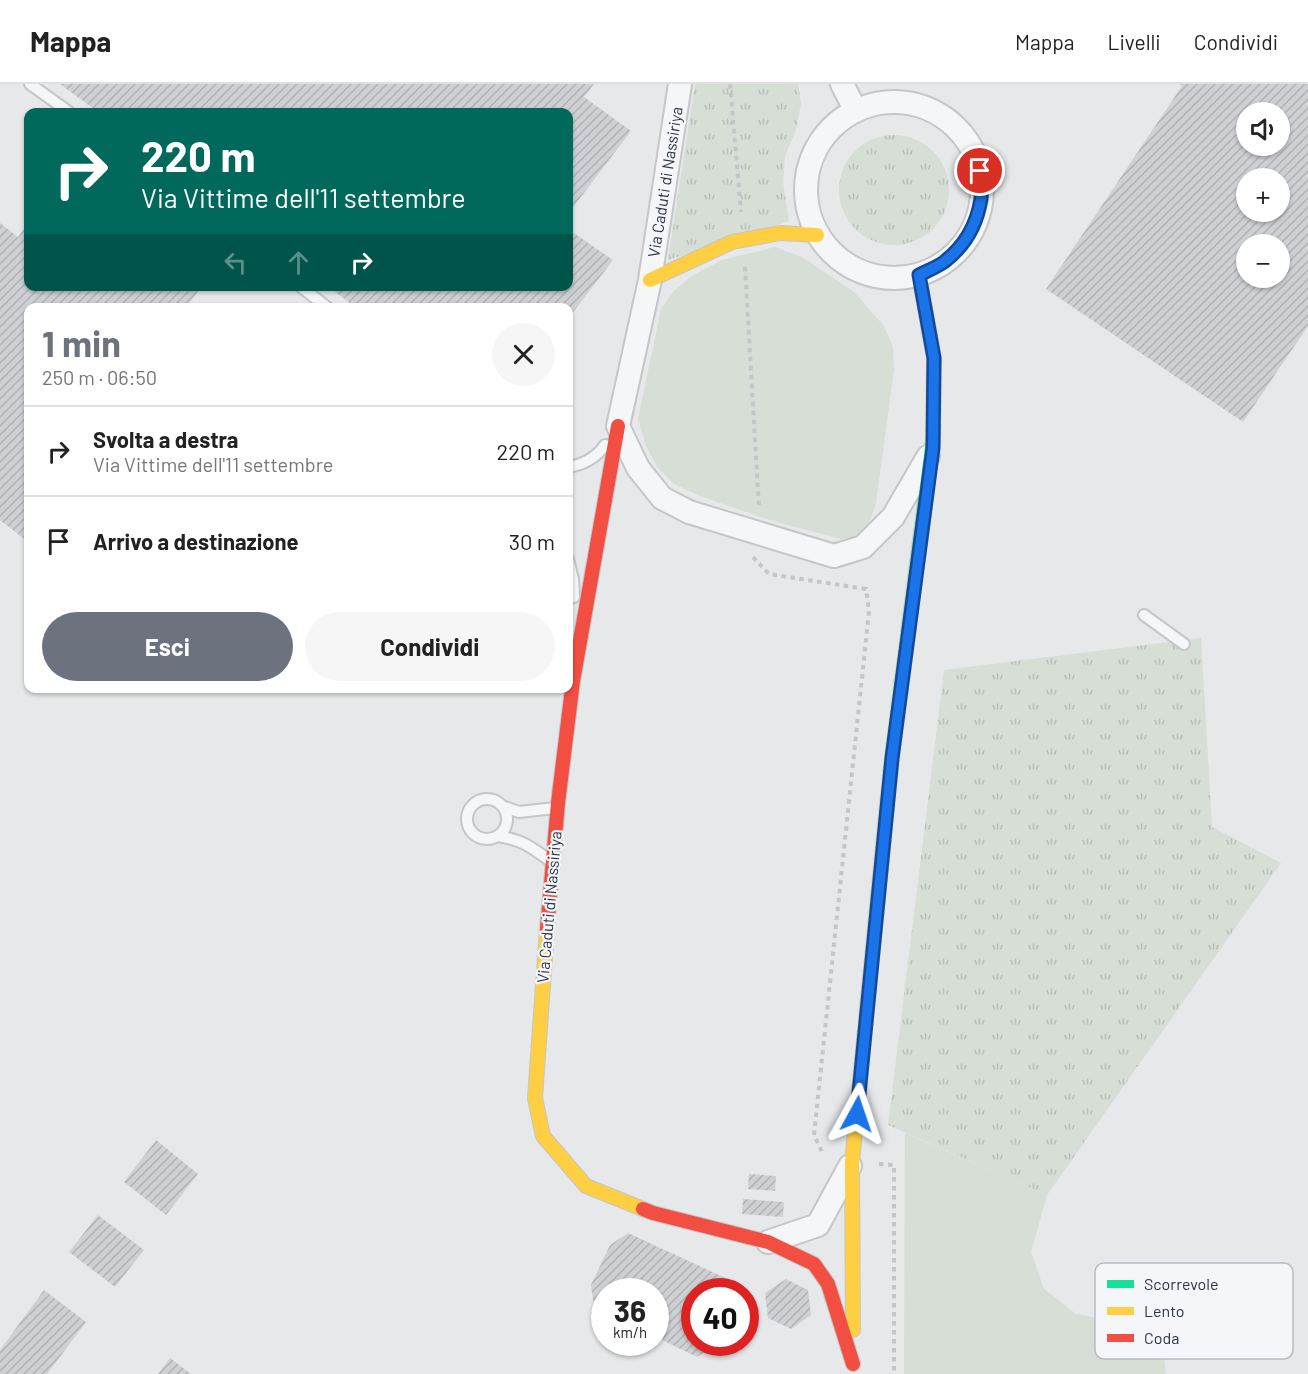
<!DOCTYPE html>
<html lang="it">
<meta charset="utf-8">
<style>
:root{--surface:#fff;--page:#f6f6f6;--text:#222;--muted:#767676;--line:#e0e0e0;--accent:#6c737f}
body{margin:0;font-family:Barlow,sans-serif;background:var(--page);color:var(--text);height:100vh;display:flex;flex-direction:column;font-size:22px;white-space:nowrap}
*{box-sizing:border-box;margin:0}
p{font-size:20px;color:var(--muted)}
.icon{flex:none;width:33px;height:33px;fill:none;stroke:currentColor;stroke-width:2;stroke-linecap:round;stroke-linejoin:round}
.map{position:relative;flex:1;overflow:hidden}
.drawer{position:absolute;left:24px;top:219px;width:549px;height:390px;display:flex;flex-direction:column;background:var(--surface);border-radius:12px;box-shadow:0 2px 4px #0004}
.drawer>*{flex:none}
.hud{position:absolute;left:24px;top:24px;width:549px;height:183px;border-radius:12px;box-shadow:0 2px 4px #0004;background:#00695c;color:#fff;overflow:hidden}
.tools{position:absolute;left:1236px;top:18px;display:grid;gap:12px}
.tools a{display:grid;place-items:center;width:54px;height:54px;border-radius:50%;background:var(--surface);box-shadow:0 2px 4px #0004;font-size:30px}
.speed{position:absolute;left:591px;top:1194px;display:flex;gap:12px;font-size:30px;font-weight:700;text-align:center}
.speed>*{display:grid;place-content:center;width:78px;height:78px;border-radius:50%;background:var(--surface);box-shadow:0 2px 4px #0004;line-height:1}
.speed small{font-size:15px;font-weight:400}
.speed .limit{border:9px solid #d22;background:#fff;color:#111}
.pin{position:absolute;display:grid;place-items:center;width:51px;height:51px;color:#fff;margin:-26px;border:3px solid #fff;border-radius:50%;box-shadow:0 2px 6px #0007}
.me{position:absolute;width:66px;margin:-33px;rotate:5deg;stroke-linejoin:round;filter:drop-shadow(0 0 4px #0008)}
.turn{display:flex;align-items:center;gap:21px;height:126px;padding:0 18px;font-size:27px}
.turn .icon{width:78px;height:78px;stroke-width:2.5}
.turn b{display:block;font-size:42px;line-height:51px}
.lanes{display:flex;align-items:center;height:57px;padding:0 18px;background:#0003;justify-content:center;gap:30px;direction:ltr}
.lanes .off{opacity:.35}
.round{display:grid;place-items:center;flex:none;width:63px;height:63px;border-radius:32px;background:var(--page)}
.headline{display:flex;align-items:center;justify-content:space-between;height:102px;padding:0 18px}
h1{font-size:36px;font-weight:700;line-height:45px;color:var(--accent)}
.button{display:flex;gap:12px;margin-top:auto;padding:12px 18px}
.button a{flex:1;height:69px;border-radius:36px;background:var(--accent);color:#fff;font-size:24px;font-weight:700;line-height:69px;text-align:center}
.button a+a{background:var(--page);color:var(--text)}
ul{padding:0;list-style:none}
li{display:flex;align-items:center;gap:18px;height:90px;padding:0 18px;border-top:2px solid var(--line)}
li div{flex:1}
li b{display:block;font-size:22px}
li em{font-style:normal}
header{display:flex;align-items:center;gap:36px;box-sizing:border-box;height:84px;padding:0 30px;background:var(--surface);border-bottom:2px solid var(--line)}
header strong{font-size:28px}
nav{display:flex;gap:33px;margin-inline-start:auto;font-size:21px}
.map>svg:first-child{display:block}
</style>
<header>
<strong>Mappa</strong>
<nav><a>Mappa</a><a>Livelli</a><a>Condividi</a></nav>
</header>
<div class="map">
<svg width="1308" height="1290" viewBox="0 0 1308 1290">
<defs>
<pattern id="grass-tufts" width="24" height="20" patternUnits="userSpaceOnUse" patternTransform="scale(1.5)"><rect width="24" height="20" fill="#d6ded6"/><path d="M3 7l-1-3M5 7V3M7 7l1-3M15 17l-1-3M17 17v-4M19 17l1-3" fill="none" stroke="#b8bfb9"/></pattern>
<pattern id="building-hatch" width="6" height="6" patternUnits="userSpaceOnUse" patternTransform="scale(1.5)"><rect width="6" height="6" fill="#ced0d3"/><path d="M-1 1l2-2M0 6l6-6M5 7l2-2" fill="none" stroke="#b1b3b6"/></pattern>
</defs>
<rect width="100%" height="100%" fill="#e6e8ea"/>
<path fill="url(#grass-tufts)" d="M695,0H798L801,19L796,46L785,72L783,98L789,137L668,176Z
M839 106a55 55 0 1 1 110 0a55 55 0 1 1-110 0Z
M1201,554L1212,743L1281,779L1047,1111L888,1041L944,586Z"/>
<path fill="#d6ded6" d="M775,163L802,173L854,208L884,242L893,263L894,285L876,419L870,437L857,452L841,455L769,436L700,412L674,400L658,384L646,362L638,335L661,225L674,207L690,193L722,176Z
M905,1049L1047,1111L1031,1168L1044,1205L1076,1230L1122,1238L1148,1249L1164,1273L1166,1290H904Z"/>
<path fill="url(#building-hatch)" fill-rule="evenodd" d="M60,0H594L584,13L631,47L568,130V28H98Z
M1179,0H1308V242L1243,338L1046,205L1182,2ZM1246,28H1280V62H1246ZM1246,94H1280V128H1246ZM1246,160H1280V194H1246Z
M0,139L18,153L28,139V202H202L186,224H28V458L0,436Z
M568,145L613,176L568,235V224H356L328,202H568Z
M156,1056L198,1090L166,1131L124,1098Z
M749,1090L776,1092L775,1107L748,1105Z
M743,1115L784,1118L783,1133L742,1130Z
M98,1131L144,1166L115,1203L69,1168Z
M628,1149L734,1198L735,1208H694V1258H720L697,1273L656,1253V1208H604V1228L594,1223L591,1201L610,1161Z
M786,1195L808,1206L811,1231L791,1245L768,1234L765,1209Z
M44,1206L86,1238L47,1290H0V1266Z
M170,1274L191,1290H158Z"/>
<g fill="none" stroke-linecap="round" stroke-linejoin="round">
<defs>
<path id="lane" d="M30,0L69,28
M300,202L328,224
M568,383C583,381 597,373 605,361
M568,475L573,495L574,513
M1144,531L1184,560
M467 735a20 20 0 1 1 40 0a20 20 0 1 1-40 0Z
M502,722L519,728L555,724
M498,752C522,756 530,762 549,776"/>
<path id="street" d="M680,0L650,196L618,342L638,384L662,414L689,428L834,472L863,463L893,433L928,373
M842,0L856,27
M806 106a88 88 0 1 1 176 0a88 88 0 1 1-176 0Z
M768,1158L818,1141L850,1082"/>
<path id="fast" d="M885,742L892,674L933,356"/>
<path id="slow" d="M919,191L934,274L933,356
M650,196L732,158L780,149L817,151
M547,845L535,1014L543,1052L586,1102L643,1125
M853,1246L852,1078L885,742"/>
<path id="jam" d="M547,845L558,719L573,597L618,342
M643,1125L653,1129L768,1158L814,1180L828,1200L853,1280"/>
</defs>
<use href="#lane" stroke="#c4c6c8" stroke-width="14"/>
<use href="#street" stroke="#c4c6c8" stroke-width="26"/>
<use href="#fast" stroke="#c4c6c8" stroke-width="16"/>
<use href="#slow" stroke="#c4c6c8" stroke-width="16"/>
<use href="#jam" stroke="#c4c6c8" stroke-width="16"/>
<path stroke="#c5c6ca" stroke-width="4" stroke-dasharray="4.5 4.5" stroke-linecap="butt" d="M730,0L741,128
M745,183L759,424
M753,473L769,490L866,505L869,527L814,1051L823,1070
M879,1080L894,1081V1290"/>
<use href="#lane" stroke="#f5f6f7" stroke-width="10"/>
<use href="#street" stroke="#f5f6f7" stroke-width="22"/>
<use href="#fast" stroke="#16e098" stroke-width="14"/>
<use href="#slow" stroke="#ffcf43" stroke-width="14"/>
<use href="#jam" stroke="#f24e42" stroke-width="14"/>
</g>
<g fill="none" stroke-linecap="round" stroke-linejoin="round">
<defs>
<path id="route" d="M857,1030L892,674L933,364L934,274L919,191C927,187 937,183 944,178C965,162 977,140 981,115C982,106 980,96 980,87"/>
</defs>
<use href="#route" stroke="#114b97" stroke-width="15"/>
<use href="#route" stroke="#1a73e8" stroke-width="10"/>
</g>
<g text-anchor="middle" stroke-width="4.5" stroke-linejoin="round" paint-order="stroke">
<g font-size="16" fill="#2b3445" stroke="#f4f6f9">
<text transform="translate(665 98) rotate(-81)" y="6">Via Caduti di Nassiriya</text>
<text transform="translate(549 823) rotate(-85)" y="6">Via Caduti di Nassiriya</text>
</g>
</g>
<rect x="1095" y="1179" width="198" height="96" rx="9" fill="#f4f6f9" stroke="#b8bcc3" stroke-width="1.5"/>
<rect x="1107" y="1196" width="27" height="8" fill="#16e098"/>
<rect x="1107" y="1223" width="27" height="8" fill="#ffcf43"/>
<rect x="1107" y="1250" width="27" height="8" fill="#f24e42"/>
<g font-size="16" fill="#2b3445">
<text x="1144" y="1206">Scorrevole</text>
<text x="1144" y="1233">Lento</text>
<text x="1144" y="1260">Coda</text>
</g>
</svg>
<div class="tools">
<a><svg class="icon" aria-label="sound" viewBox="0 0 24 24"><path d="M4 9h4l5-4v14l-5-4H4zM17 9q2 3 0 6"/></svg></a>
<a>+</a>
<a>−</a>
</div>
<div class="speed"><div>36<small>km/h</small></div><div class="limit">40</div></div>
<div class="pin" style="left:980px;top:87px;background:#d93025"><svg class="icon" aria-label="arrive" viewBox="0 0 24 24"><path d="M6 21V4h12l-3 4 3 4H6"/></svg></div>
<svg class="me" style="left:857px;top:1030px" viewBox="-20 -20 40 40"><path d="M0-17L14 15 0 8-14 15z" fill="#1a73e8" stroke="#fff" stroke-width="4"/></svg>
<div class="hud">
<div class="turn"><svg class="icon" aria-label="right" viewBox="0 0 24 24"><path d="M7 20v-9h11M14 6l5 5-5 5"/></svg><div><b>220 m</b>Via Vittime dell'11 settembre</div></div>
<div class="lanes"><svg class="icon off" aria-label="left" viewBox="0 0 24 24"><path d="M17 20v-9H6M10 6l-5 5 5 5"/></svg><svg class="icon off" aria-label="ahead" viewBox="0 0 24 24"><path d="M12 20V5M6 11l6-6 6 6"/></svg><svg class="icon" aria-label="right" viewBox="0 0 24 24"><path d="M7 20v-9h11M14 6l5 5-5 5"/></svg></div>
</div>
<section class="drawer">
<div class="headline"><div><h1>1 min</h1><p>250 m · 06:50</p></div><a class="round"><svg class="icon" aria-label="close" viewBox="0 0 24 24"><path d="M6 6l12 12M18 6L6 18"/></svg></a></div>
<ul>
<li><svg class="icon" aria-label="right" viewBox="0 0 24 24"><path d="M7 20v-9h11M14 6l5 5-5 5"/></svg><div><b>Svolta a destra</b><p>Via Vittime dell'11 settembre</p></div><em>220 m</em></li>
<li><svg class="icon" aria-label="arrive" viewBox="0 0 24 24"><path d="M6 21V4h12l-3 4 3 4H6"/></svg><div><b>Arrivo a destinazione</b></div><em>30 m</em></li>
</ul>
<div class="button"><a>Esci</a><a>Condividi</a></div>
</section>
</div>
